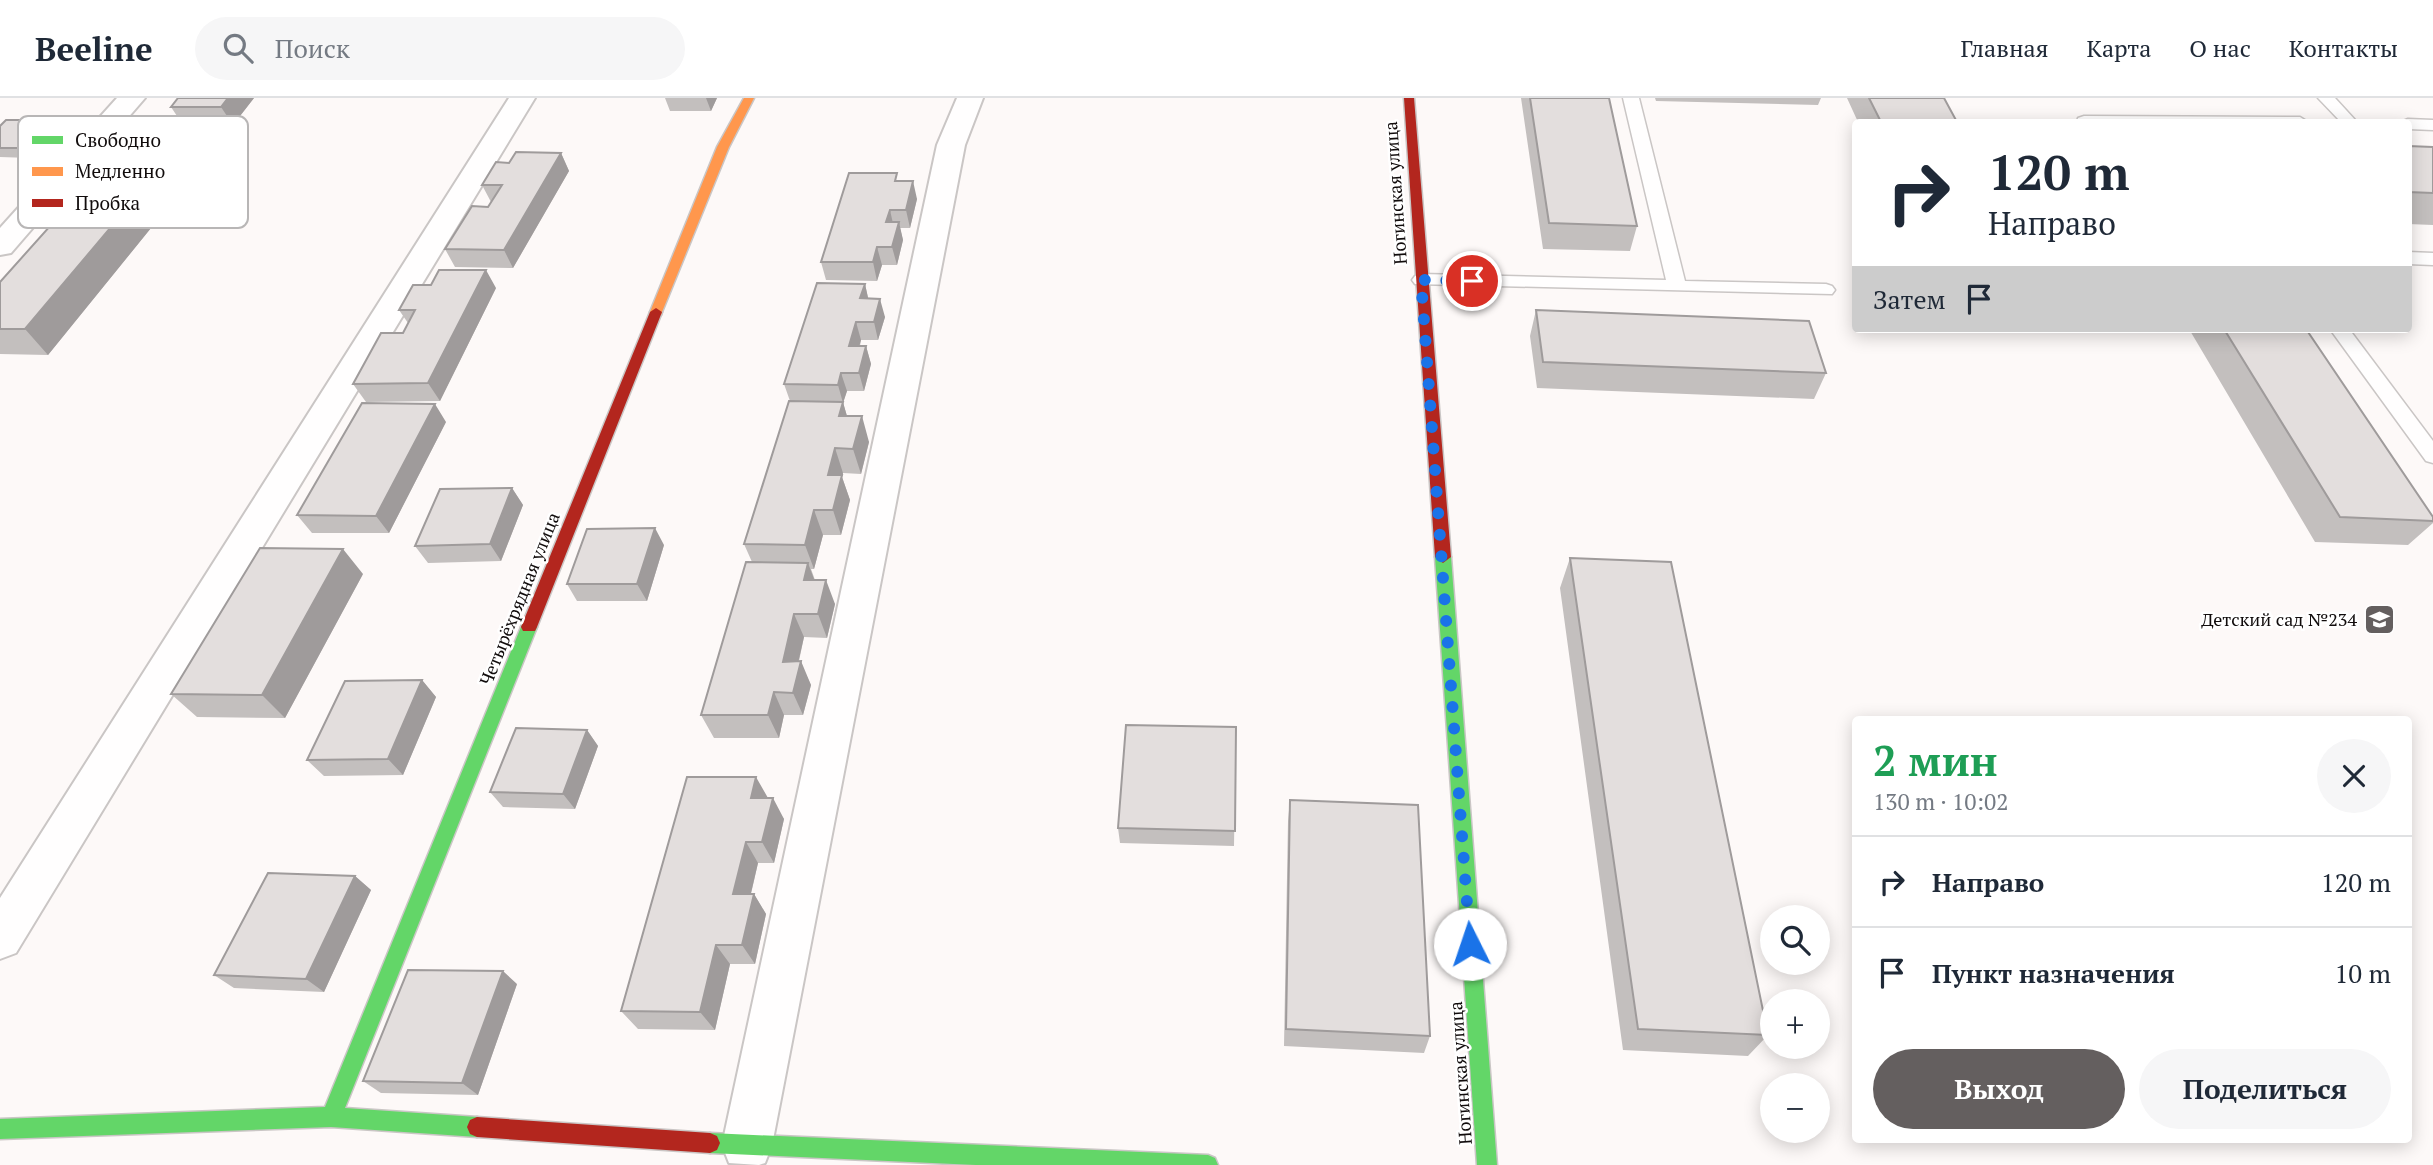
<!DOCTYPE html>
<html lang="ru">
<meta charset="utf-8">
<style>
:root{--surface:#fff;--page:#f6f6f7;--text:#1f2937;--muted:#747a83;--line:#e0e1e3;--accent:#645f5f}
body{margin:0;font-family:"PT Serif",serif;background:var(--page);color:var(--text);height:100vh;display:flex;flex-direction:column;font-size:26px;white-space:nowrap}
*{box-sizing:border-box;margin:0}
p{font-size:23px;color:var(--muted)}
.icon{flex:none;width:38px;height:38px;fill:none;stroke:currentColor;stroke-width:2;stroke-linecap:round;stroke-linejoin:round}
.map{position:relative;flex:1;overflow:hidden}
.side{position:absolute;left:1852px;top:618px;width:560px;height:427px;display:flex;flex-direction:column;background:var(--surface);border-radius:7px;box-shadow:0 4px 18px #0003}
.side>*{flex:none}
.guide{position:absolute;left:1852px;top:21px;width:560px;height:214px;border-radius:7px;box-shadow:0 4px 18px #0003;background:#fff;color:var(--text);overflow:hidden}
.fabs{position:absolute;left:1760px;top:807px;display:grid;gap:14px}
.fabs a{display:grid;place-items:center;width:70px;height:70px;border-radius:50%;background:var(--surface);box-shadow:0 4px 18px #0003;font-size:35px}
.pin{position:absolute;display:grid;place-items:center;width:60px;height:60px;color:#fff;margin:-30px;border:4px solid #fff;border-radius:50%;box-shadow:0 2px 7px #0007}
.me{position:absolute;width:77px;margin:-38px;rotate:356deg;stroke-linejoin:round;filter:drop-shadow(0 0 5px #0008)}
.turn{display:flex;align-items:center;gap:24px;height:147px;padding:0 21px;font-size:32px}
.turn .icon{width:91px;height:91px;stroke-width:2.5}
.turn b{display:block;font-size:49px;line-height:60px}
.then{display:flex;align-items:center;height:66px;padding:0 21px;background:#0003;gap:14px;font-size:26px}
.round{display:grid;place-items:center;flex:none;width:74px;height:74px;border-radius:37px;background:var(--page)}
.head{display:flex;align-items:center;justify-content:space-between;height:119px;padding:0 21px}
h1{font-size:42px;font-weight:700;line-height:52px;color:#1e9e55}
.cta{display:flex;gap:14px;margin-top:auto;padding:14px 21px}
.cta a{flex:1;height:80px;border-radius:42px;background:var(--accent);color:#fff;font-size:28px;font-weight:700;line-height:80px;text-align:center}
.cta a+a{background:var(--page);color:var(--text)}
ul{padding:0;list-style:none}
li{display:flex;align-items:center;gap:21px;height:91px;padding:0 21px;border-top:2px solid var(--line)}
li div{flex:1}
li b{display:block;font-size:26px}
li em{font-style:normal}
header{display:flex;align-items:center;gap:42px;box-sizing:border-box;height:98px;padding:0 35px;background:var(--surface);border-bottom:2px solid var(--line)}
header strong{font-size:33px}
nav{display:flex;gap:38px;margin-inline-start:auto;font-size:24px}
.search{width:490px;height:63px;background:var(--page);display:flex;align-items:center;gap:18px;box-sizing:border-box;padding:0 24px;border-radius:38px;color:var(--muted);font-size:26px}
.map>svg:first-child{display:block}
</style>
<header>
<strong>Beeline</strong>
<div class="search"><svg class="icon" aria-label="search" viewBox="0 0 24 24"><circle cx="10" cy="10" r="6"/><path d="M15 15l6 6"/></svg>Поиск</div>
<nav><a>Главная</a><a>Карта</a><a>О нас</a><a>Контакты</a></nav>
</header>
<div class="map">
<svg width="2433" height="1067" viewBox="0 0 2433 1067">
<rect width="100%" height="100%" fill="#fdf9f8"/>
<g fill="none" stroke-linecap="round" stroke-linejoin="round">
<defs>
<path id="lane" d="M1623,0H1639L1685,183L1826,186L1832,188L1835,192L1832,196L1415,186L1412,182L1415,178L1421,176L1666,182Z
M2318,0H2335L2357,24H2341Z
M2084,18L2300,19L2308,24H2077L2078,20Z
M2408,21L2433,22V32L2408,31V24H2401Z
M2408,154L2433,155V167L2408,166Z
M2330,231H2349L2433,343V365L2426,363Z"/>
<path id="street" d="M117,0H145L11,155L0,157V130Z
M509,0H535L16,855L0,861V800Z
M957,0H983L965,47L772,1047L765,1065L759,1067L729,1065L722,1047L937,47Z"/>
<path id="fast" d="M1443,453L1451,459L1497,1067H1477L1435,459Z
M529,523L535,525L537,529L345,1010L477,1019L484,1022L487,1029L484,1036L477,1039L331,1029L0,1041V1021L325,1009L521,529L523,525Z
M710,1035L1208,1057L1215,1060L1218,1067H976L710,1055L703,1052L700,1045L703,1038Z"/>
<path id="slow" d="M744,0H754L729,49L662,214L661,217H651L650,214L717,49Z"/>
<path id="jam" d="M1404,0H1414L1451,459L1443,465L1435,459Z
M656,210L662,214L537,529L535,533H523L521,529L650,214Z
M477,1019L710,1035L717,1038L720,1045L717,1052L710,1055L477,1039L470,1036L467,1029L470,1022Z"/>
</defs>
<use href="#lane" stroke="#cac6c5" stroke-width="3"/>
<use href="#street" stroke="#cac6c5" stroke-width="4"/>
<use href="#fast" stroke="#cac6c5" stroke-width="3"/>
<use href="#slow" stroke="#cac6c5" stroke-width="3"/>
<use href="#jam" stroke="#cac6c5" stroke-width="3"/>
<use href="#lane" fill="#fffefe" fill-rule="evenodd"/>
<use href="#street" fill="#fffefe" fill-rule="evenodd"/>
<use href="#fast" fill="#63d668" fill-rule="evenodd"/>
<use href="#slow" fill="#ff974d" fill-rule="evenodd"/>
<use href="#jam" fill="#b3261e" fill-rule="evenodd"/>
</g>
<path fill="#c3bfbe" d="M178,0H254L233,27H183L171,9Z
M665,0H717L711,13H670Z
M1521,0H1609L1637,128L1630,153L1543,151Z
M1655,0H1821L1818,7L1656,3Z
M1847,0H1944L1957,24H1858Z
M0,28L56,31L30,60L0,59Z
M2408,48L2433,49V127L2408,126Z
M561,55L569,73L513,170L455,169L445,151L488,109L491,104L482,87L509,65Z
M194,77L48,257L0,256V184Z
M899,83L917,101L910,130H900L903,142L897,167H882L877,183L826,182L821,164Z
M865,186L868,200L885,219L878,242H861L860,248H866L871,266L864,293H847L843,305L847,318L869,344L861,376L843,375L842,379L850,402L841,437H823L814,471H811L815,482L835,506L827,540L804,539L799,563L811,587L803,617H784L779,640H714L701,617L752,464L744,446L790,303L784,286Z
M496,190L440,303L366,304L353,286L403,235L408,225L399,212Z
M1536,212L1826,275L1814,301L1537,290L1530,238Z
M2189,231H2306L2433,419V425L2408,447L2315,444Z
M446,324L389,435H312L297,417Z
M512,390L523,407L501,463L428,465L415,448Z
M664,447L647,503H577L567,486Z
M1570,460L1768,937L1748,958L1623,952L1560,490Z
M363,476L285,620L197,619L171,596Z
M422,582L436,599L403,677L324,678L307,662Z
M1236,629L1234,748L1120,745L1118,730Z
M587,632L598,648L575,711L503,709L490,694Z
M767,700L784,721L774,765H758L751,796H754L766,816L755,866H730L715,932L638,931L621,913Z
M1290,702L1430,938L1424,955L1284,948L1288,723Z
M355,778L371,792L324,894L234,890L214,877Z
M517,886L478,997L381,995L363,983Z"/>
<path fill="#9f9b9b" d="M228,0H254L233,27L221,9Z
M706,0H717L711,13Z
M49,22L56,31L30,60L22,50Z
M176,52L194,77L48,257L25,231Z
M561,55L569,73L513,170L504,152Z
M913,83L917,101L910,130L906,112Z
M890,112L894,130L886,124Z
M899,124L903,142L897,167L892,149Z
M877,149L882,167L877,183L873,164Z
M486,172L496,190L440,303L428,285Z
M865,186L869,204L860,200Z
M880,201L885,219L878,242L874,224Z
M856,224L861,242L854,266L849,248Z
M866,248L871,266L864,293L859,275Z
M841,275L847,293L843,305L838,287Z
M843,304L850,329L839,318Z
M435,306L446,324L389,435L376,418Z
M862,318L869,344L861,376L853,351Z
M835,350L843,375L842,379L850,402L841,437L833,412L828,377Z
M512,390L523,407L501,463L490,446Z
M814,412L823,437L814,471L805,447Z
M655,430L664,447L647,503L637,486Z
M343,451L363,476L285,620L262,597Z
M808,465L817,489L804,482Z
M826,482L835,506L827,540L818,516Z
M794,516L804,539L793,587L783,564Z
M801,563L811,587L803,617L793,595Z
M422,582L436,599L403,677L388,661Z
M774,594L784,617L779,640L768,617Z
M587,632L598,648L575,711L563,696Z
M756,679L768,700H751Z
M773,700L784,721L774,765L762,744Z
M746,744L758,765L746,816L733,796Z
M355,778L371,792L324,894L306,881Z
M754,796L766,816L755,866L742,847Z
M716,847L730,866L715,932L700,914Z
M503,873L517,886L478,997L462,985Z"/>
<path fill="#e3dedd" stroke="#9f9b9b" stroke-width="2" d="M178,0H228L221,9H171Z
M1530,0H1609L1637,128L1549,125Z
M1869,0H1944L1957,24H1881Z
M6,22H49L22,50H0V28Z
M2408,48L2433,49V95L2408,94Z
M119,51L176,52L25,231H0V184Z
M516,54L561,55L504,152L445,151L472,108L488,109L502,87H482L496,64L509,65Z
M849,75H897L895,83H913L906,112H890L886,124H899L892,149H877L873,164H821Z
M439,172H486L428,285L353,286L381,235H403L415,212H399L413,187H431Z
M817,185L865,186L860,200L880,201L874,224H856L849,248H866L859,275H841L838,287L784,286Z
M1536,212L1809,223L1826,275L1543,264Z
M2224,231H2306L2433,419V423L2340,419Z
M789,303L843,304L839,318H862L853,351L835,350L828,377H842L833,412H814L805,447L744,446Z
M362,305L435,306L376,418L297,417Z
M512,390L490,446L415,448L440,391Z
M655,430L637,486H567L587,431Z
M260,450L343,451L262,597L171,596Z
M1570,460L1671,464L1768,937L1638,931Z
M746,464L808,465L804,482H826L818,516H794L783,564L801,563L793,595L774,594L768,617H701Z
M422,582L388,661L307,662L345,583Z
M1126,627L1236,629L1235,733L1118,730Z
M516,630L587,632L563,696L490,694Z
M687,679H756L751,700H773L762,744H746L733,796H754L742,847H716L700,914L621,913Z
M1290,702L1418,707L1430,938L1286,931Z
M268,775L355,778L306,881L214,877Z
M408,872L503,873L462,985L363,983Z"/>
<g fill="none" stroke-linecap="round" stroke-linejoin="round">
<path stroke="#1a73e8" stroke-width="12" stroke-dasharray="0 21.6" d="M1470,846L1421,182L1472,183"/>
</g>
<defs>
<symbol id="school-square" viewBox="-11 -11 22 22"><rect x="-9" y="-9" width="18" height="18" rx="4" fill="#645f5f" stroke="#fff"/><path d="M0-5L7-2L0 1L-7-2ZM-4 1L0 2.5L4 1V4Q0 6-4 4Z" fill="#fff"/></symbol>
</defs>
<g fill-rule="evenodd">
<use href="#school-square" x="2362" y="504" width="35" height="35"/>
</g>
<g text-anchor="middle" stroke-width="5" stroke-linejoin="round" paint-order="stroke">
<g font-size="18" fill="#110c0c" stroke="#fff">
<text transform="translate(1396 95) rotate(-94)" y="6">Ногинская улица</text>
<text transform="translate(520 501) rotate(-68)" y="6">Четырёхрядная улица</text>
<text transform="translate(1461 975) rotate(-94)" y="6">Ногинская улица</text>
</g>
<g font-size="18" fill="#110c0c" stroke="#fff" text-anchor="end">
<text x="2357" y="528">Детский сад №234</text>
</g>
</g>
<rect x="18" y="18" width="230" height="112" rx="10" fill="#fff" stroke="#b8b6b6" stroke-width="2"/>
<rect x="32" y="38" width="31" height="8" fill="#63d668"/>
<rect x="32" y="69" width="31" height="9" fill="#ff974d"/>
<rect x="32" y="101" width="31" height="8" fill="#b3261e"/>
<g font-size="19" fill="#110c0c">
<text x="75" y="49">Свободно</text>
<text x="75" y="80">Медленно</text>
<text x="75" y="112">Пробка</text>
</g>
</svg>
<div class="fabs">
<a><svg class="icon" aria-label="search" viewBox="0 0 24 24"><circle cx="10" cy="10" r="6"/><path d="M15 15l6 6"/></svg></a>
<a>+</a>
<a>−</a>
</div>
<div class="pin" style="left:1472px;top:183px;background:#d93025"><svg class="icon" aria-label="arrive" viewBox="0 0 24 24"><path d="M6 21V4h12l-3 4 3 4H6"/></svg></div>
<svg class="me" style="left:1470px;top:846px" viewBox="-20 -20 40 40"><circle r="19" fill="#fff"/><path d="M0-13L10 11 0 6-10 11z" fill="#1a73e8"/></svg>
<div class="guide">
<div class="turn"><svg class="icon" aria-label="right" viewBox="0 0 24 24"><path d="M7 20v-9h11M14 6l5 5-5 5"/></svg><div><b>120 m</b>Направо</div></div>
<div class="then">Затем<svg class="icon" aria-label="arrive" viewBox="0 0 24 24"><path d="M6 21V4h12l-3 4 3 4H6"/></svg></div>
</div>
<section class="side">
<div class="head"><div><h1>2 мин</h1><p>130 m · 10:02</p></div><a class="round"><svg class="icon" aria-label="close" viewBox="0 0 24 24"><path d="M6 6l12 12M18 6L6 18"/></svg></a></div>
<ul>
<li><svg class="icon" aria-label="right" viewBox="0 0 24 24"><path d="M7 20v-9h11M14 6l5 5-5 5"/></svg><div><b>Направо</b></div><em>120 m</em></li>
<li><svg class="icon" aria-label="arrive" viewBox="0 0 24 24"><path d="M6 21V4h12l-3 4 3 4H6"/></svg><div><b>Пункт назначения</b></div><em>10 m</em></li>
</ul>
<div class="cta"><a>Выход</a><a>Поделиться</a></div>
</section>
</div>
